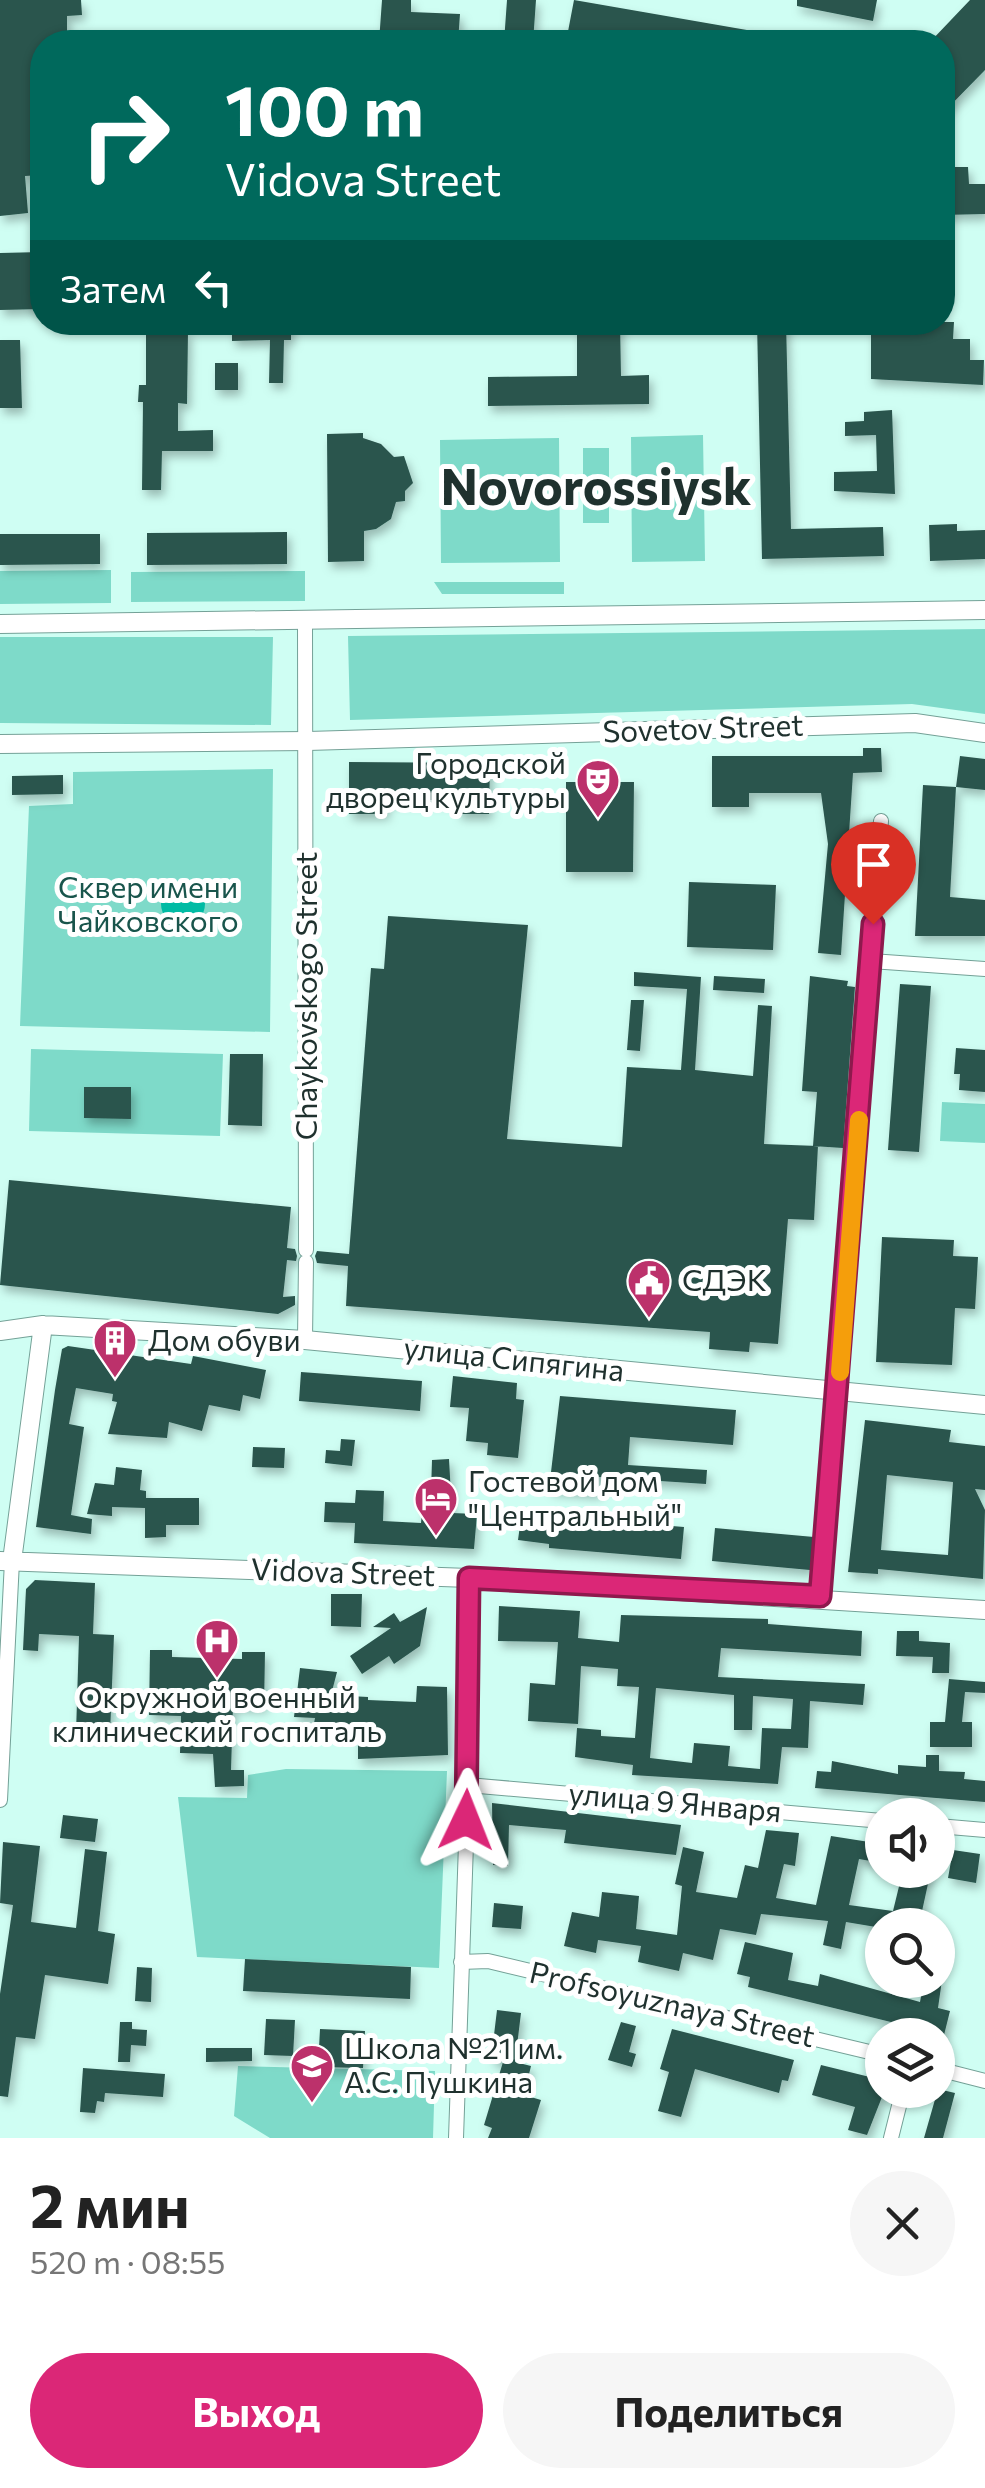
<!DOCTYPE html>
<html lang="ru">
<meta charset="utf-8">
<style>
:root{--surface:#fff;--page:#f6f6f6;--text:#222;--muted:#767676;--accent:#db2777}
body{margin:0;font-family:Commissioner,sans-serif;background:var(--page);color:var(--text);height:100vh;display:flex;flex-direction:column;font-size:38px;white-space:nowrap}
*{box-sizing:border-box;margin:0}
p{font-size:32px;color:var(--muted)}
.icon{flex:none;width:55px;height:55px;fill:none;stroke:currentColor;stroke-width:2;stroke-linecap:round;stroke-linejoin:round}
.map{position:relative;height:2138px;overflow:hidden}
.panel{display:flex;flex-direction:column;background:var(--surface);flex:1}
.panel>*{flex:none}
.guide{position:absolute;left:30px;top:30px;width:925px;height:305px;border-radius:40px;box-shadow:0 2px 8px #0004;background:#00695c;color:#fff;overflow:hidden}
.tools{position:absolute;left:865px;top:1798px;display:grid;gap:20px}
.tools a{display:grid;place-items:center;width:90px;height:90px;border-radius:50%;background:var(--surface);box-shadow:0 2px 8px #0004;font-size:50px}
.pin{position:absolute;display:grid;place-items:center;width:85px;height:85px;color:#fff;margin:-102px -42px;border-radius:50% 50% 50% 0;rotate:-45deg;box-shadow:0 0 10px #0007}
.pin .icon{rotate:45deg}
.me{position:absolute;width:110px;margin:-55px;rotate:2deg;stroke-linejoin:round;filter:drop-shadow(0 0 8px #0008)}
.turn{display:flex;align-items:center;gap:35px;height:210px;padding:0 30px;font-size:45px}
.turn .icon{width:130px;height:130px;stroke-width:2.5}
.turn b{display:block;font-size:70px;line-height:85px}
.then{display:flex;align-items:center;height:95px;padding:0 30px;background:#0003;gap:20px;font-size:38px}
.round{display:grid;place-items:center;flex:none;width:105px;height:105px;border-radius:52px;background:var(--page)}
.head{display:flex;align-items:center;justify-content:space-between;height:170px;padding:0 30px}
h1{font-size:60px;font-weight:700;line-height:75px}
.button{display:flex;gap:20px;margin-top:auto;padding:20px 30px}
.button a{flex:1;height:115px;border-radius:60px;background:var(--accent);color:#fff;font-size:40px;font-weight:700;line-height:115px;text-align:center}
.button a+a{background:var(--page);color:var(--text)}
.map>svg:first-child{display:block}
</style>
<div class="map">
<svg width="985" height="2138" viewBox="0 0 985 2138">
<defs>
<filter id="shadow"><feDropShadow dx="3.5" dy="6" stdDeviation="5" flood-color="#0004"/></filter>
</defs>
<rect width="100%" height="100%" fill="#cffef3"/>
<path fill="#7edac9" d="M703,435L705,561L632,562L631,437Z
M559,438L560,562L441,563L440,440Z
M583,448H609V523H583Z
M111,570V603L0,604V571Z
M305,571V601L131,602V572Z
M434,582H564V594H442Z
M985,629V714L912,704L350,720L348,636Z
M0,637H273L271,725L0,723Z
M273,769L270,1032L20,1026L29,806L73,804V772Z
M31,1049L223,1054L220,1136L29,1131Z
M942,1102L985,1104V1143L940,1141Z
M286,1769L447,1771L439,1968L197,1957L178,1797L247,1798L248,1775Z
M238,2066L435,2071L433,2138H270L234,2116Z"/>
<path fill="#00bba4" d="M161 904a22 22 0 1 1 44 0a22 22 0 1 1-44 0Z"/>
<path fill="#2a554d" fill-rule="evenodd" filter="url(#shadow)" d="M0,0H81L82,15L67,16V42H42V175L25,176L28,213L0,216Z
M382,0H411V12L460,14L458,42H379Z
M507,0H536L533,42H504Z
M574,0L782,36L781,42H566Z
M797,0H877L873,21L797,6Z
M970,0H985V70L942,114V42H930Z
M942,167H968L969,184H985V214L942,215Z
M42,252V309L0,310V253Z
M232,322H291V340H284L283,383H269L270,340L232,341Z
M757,322H786L791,529L883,527L884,556L762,559Z
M871,322H954L953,339H970V360H984L983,385L871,379Z
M620,323L621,376L649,375V404L488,406V377L577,376V324Z
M146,331H188L187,404L178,403V431L213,430V451H162L161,490H142L143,402H138L139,385H146Z
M0,340H20L22,408H0Z
M215,363H238V390H215Z
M892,410L895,494L834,491V472L877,471L876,435L845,436V422L864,421V412Z
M363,433V438L381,444L394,457L404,456L413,483L405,491V501L396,502L391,519L376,529L364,531V561L328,562L327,434Z
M957,524V531L985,530V559L930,561L929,525Z
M287,532V564L147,565V533Z
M0,534H100V564L0,565Z
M863,748H881L882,772L853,773L841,955L818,953L828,844L821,793H749V807H712V756H863Z
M960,756L985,759V790L956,787Z
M349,762L490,763L489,814H458V800H386V814H349Z
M63,775V794L12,795V776Z
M566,782H634L633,872H566Z
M923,785L956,787L950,897L985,900V936H915Z
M689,882L776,885L773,950L687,947Z
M388,916L528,925L507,1139L622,1147L627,1067L681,1070L687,989L634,986V972L701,977L695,1070L753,1076L758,1005L772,1006L764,1144L818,1146L814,1220L788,1219L778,1344L750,1342L749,1352L709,1349L710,1332L346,1306L348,1266L317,1263L315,1256L317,1251L349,1254L371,968L384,969Z
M714,976L765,979L764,993L713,990Z
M810,976L848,981L847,986L855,987L843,1148L813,1146L817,1092L802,1091Z
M900,984L931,986L919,1152L888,1150Z
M631,1000H644L640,1051L627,1050Z
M956,1048L985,1050V1092L959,1090L960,1074H954Z
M230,1054H263L262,1126L228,1125Z
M84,1087H131V1119L84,1118Z
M9,1180L291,1207L287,1248L295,1249L297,1256L296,1261L287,1260L283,1297L295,1296V1305L278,1314L0,1285Z
M882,1237L954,1240L953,1256L978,1257L975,1309L955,1308L952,1365L876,1362Z
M68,1346L191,1364L193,1356L266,1370L260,1399L243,1395L240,1411L209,1405L202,1431L169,1422L167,1438L108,1434L117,1402L112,1401L113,1394L76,1388L69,1424L84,1427L71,1515L92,1519L91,1534L36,1527L55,1390L62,1349Z
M301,1372L422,1381L420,1411L299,1401Z
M453,1376L517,1383L516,1399L524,1400L518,1458L487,1455L488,1443L466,1441L469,1408L450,1407Z
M560,1396L736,1410L733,1445L630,1437L628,1465L707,1470L706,1484L599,1477L598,1493L549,1489Z
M865,1420L951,1430L949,1442L985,1446V1490L975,1489L985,1510L983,1579L878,1569V1574L848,1572ZM887,1475L953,1482L948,1555L881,1550Z
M341,1439L355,1440L352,1466L325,1463L326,1450L340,1451Z
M253,1447L285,1448L284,1468L252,1467Z
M449,1459L452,1513L477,1514L474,1549L354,1543L355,1523L324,1522L325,1502L355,1503L356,1490L384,1491L383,1521L421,1523L424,1492H431L432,1460Z
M116,1467L142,1470L140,1490L146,1491V1498H199V1525H166V1537L145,1538V1508L112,1507V1516L87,1514L95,1483L114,1485Z
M551,1516L684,1527L681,1559L549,1548V1544L518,1540L521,1518L551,1522Z
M715,1528L814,1537L810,1570L712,1561Z
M35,1580L95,1583L93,1634L114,1635L110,1734L76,1733L79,1636L39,1634L38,1651L23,1650L26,1589Z
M331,1594H362L361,1627L331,1626Z
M499,1606L580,1611L578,1638L619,1642L621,1615L768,1619V1624L862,1631L861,1656L721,1648L718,1677L865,1684L863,1705L810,1701L808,1748L782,1747L778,1784L632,1775L633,1765L575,1757L577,1728L601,1730V1736L635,1738L639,1687L617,1686L618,1669L581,1666L578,1724L528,1721L530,1683L555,1685L558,1642L498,1641ZM656,1688L734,1695V1730H752L753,1696L793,1699L791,1729L762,1728L760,1769L728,1766L730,1746L694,1743L692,1763L650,1758Z
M427,1607L420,1646L394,1664L389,1656L362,1674L350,1656L391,1628L373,1627L394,1613L400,1622Z
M897,1631H919V1641L950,1643L949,1673H932L933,1657L896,1656Z
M150,1650H172V1657L242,1659V1652H265L264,1707L233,1706L231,1770H244V1786L215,1787L213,1754L180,1753L181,1716L149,1715Z
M300,1668L337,1672L331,1695L368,1697V1700L416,1702L417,1686L447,1687L448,1755L358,1759V1733L313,1728L315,1718L294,1717Z
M949,1679L985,1682V1693L965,1692L962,1722H972V1747H930V1722H945Z
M926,1755H939V1771L965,1772L964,1779L985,1781V1802L815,1788L817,1771L831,1772L832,1761L898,1774V1765L926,1767Z
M492,1803L681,1825L676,1855L564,1843L566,1830L509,1825L508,1866L493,1865Z
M63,1815L98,1819L95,1842L60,1838Z
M766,1830L799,1833L795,1866L784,1864L776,1898L816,1905L831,1836L882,1844V1863L859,1859L849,1905L893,1911L903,1870H931L919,1925L882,1928L846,1922L841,1949L823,1945L828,1921L761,1914L756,1935L720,1929L713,1960L683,1953L679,1971L638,1962L641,1946L598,1940L596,1953L564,1946L572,1912L599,1917L602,1892L639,1896L636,1929L677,1935L682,1886L675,1884L683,1847L704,1852L696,1892L737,1898L745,1865L758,1868Z
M3,1842L40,1846L31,1922L76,1928L85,1849L107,1852L98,1931L115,1934L108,1984L45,1975L35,2039L16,2037L8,2097L0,2096V1994L13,1905L0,1903Z
M953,1850L980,1854L976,1883L948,1878Z
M494,1903L523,1906L521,1929L492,1927Z
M745,1942L793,1953L788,1980L818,1986L820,1974L920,2002L924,1980H942L938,2008L950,2011L944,2035L748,1987L750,1977L737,1974Z
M245,1959L411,1967L410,1999L243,1991Z
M137,1967L152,1968L151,2002L135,2001Z
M497,2010L521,2013L515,2062L531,2066L524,2095L541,2100L529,2138H488L492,2128L484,2125L503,2062L491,2060Z
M266,2019L295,2020L293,2056L264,2055Z
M120,2022H132V2029L147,2030L146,2046L131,2045L130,2062H118Z
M621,2022L636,2026L629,2052L636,2054L632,2067L608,2060Z
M320,2029L365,2031L363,2068L318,2067Z
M672,2029L794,2060L788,2081L782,2080L779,2093L695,2069L681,2117L658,2111L669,2072L660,2069Z
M206,2048H252V2061L206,2062Z
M821,2065L882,2080V2097L867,2135L848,2130L855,2107L812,2095Z
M83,2068L165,2074L163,2097L105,2093L104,2102L97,2101L95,2113L80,2112Z
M938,2089L955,2093L943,2138H924Z"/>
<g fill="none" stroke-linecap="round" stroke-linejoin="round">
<defs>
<path id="minor" d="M305,622L306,1250
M871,961L985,969
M305,1340L306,1262
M820,1597L881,821
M468,1785L882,1821
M0,1800L12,1561
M938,1826L985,1830
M461,1962L488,1961L882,2055
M938,2069L985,2081
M456,2138L468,1785L469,1578
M891,2138L903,2090"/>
<path id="tertiary" d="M0,624L985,610
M0,744L308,741L915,723L985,733
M0,1331L43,1325L305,1340L985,1405
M0,1561L469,1578L985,1610
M12,1561L43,1325"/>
</defs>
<use href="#minor" stroke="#74a197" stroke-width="16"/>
<use href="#tertiary" stroke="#74a197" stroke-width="20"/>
<use href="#minor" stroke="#fff" stroke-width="14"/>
<use href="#tertiary" stroke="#fff" stroke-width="18"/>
</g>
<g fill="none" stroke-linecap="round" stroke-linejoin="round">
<defs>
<path id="route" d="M466,1820L469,1578L820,1596L873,924"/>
</defs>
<use href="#route" stroke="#8e194d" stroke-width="25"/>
<use href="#route" stroke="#db2777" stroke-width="18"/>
<path stroke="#f59e0b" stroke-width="18" d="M840,1372L859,1120"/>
</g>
<defs>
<symbol id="theatre-pin" viewBox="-11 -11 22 30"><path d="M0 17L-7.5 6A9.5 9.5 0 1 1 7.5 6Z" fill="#bc316b" stroke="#fff"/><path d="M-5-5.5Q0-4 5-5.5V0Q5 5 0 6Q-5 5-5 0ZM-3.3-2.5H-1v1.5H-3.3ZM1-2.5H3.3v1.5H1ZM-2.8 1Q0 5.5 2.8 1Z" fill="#fff"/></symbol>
<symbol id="civic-pin" viewBox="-11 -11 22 30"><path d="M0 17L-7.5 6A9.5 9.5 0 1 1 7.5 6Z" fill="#bc316b" stroke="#fff"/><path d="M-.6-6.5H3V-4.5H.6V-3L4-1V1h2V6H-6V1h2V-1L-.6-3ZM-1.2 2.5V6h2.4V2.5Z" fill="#fff"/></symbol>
<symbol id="building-pin" viewBox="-11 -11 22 30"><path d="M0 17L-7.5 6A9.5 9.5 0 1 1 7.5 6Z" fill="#bc316b" stroke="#fff"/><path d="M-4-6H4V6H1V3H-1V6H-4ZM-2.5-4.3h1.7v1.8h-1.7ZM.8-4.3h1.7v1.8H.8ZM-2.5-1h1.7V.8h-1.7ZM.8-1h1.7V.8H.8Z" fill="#fff"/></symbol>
<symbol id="hotel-pin" viewBox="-11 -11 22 30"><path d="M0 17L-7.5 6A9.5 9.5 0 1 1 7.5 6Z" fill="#bc316b" stroke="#fff"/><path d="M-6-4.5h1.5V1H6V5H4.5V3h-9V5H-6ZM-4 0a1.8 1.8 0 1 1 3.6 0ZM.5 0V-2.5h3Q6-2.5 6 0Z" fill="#fff"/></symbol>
<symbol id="hospital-pin" viewBox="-11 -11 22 30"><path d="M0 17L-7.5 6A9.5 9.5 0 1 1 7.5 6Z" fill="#bc316b" stroke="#fff"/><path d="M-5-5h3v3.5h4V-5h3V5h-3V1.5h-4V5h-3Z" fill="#fff"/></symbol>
<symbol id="school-pin" viewBox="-11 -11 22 30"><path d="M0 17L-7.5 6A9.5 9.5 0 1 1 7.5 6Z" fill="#bc316b" stroke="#fff"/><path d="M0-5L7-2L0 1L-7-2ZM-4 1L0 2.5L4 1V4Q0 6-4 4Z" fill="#fff"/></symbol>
</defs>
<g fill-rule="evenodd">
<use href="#theatre-pin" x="573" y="756" width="50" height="68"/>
<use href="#civic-pin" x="624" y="1256" width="50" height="68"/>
<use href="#building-pin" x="90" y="1316" width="50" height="68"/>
<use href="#hotel-pin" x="411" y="1474" width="50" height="68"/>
<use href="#hospital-pin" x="192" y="1616" width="50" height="68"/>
<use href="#school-pin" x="287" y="2041" width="50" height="68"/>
</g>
<g text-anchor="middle" stroke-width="10" stroke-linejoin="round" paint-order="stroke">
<g font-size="30" fill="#1f312e" stroke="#fff">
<text transform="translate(703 729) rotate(-2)" y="10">Sovetov Street</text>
<text transform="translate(307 996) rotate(-90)" y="10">Chaykovskogo Street</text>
<text transform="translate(514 1360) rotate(6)" y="10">улица Сипягина</text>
<text transform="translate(343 1573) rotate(2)" y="10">Vidova Street</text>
<text transform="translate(675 1803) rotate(5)" y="10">улица 9 Января</text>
<text transform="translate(672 2005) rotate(13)" y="10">Profsoyuznaya Street</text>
</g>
<g font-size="30" fill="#1f312e" stroke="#fff" text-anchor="start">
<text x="566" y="774" text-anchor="end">Городской<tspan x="566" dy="34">дворец культуры</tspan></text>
<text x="682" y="1291">СДЭК</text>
<text x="148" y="1351">Дом обуви</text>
<text x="468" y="1492">Гостевой дом<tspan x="468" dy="34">"Центральный"</tspan></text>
<text x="217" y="1708" text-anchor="middle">Окружной военный<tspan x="217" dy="34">клинический госпиталь</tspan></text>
<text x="344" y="2059">Школа №21 им.<tspan x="344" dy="34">А.С. Пушкина</tspan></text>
</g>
<g font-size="30" fill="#19554c" stroke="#fff">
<text x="148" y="898">Сквер имени<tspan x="148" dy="34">Чайковского</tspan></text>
</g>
<g font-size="50" font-weight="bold" fill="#1f312e" stroke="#fff">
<text x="596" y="505">Novorossiysk</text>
</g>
</g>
</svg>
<div class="tools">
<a><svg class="icon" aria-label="sound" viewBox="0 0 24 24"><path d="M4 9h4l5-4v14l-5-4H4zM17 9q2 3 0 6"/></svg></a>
<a><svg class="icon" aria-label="search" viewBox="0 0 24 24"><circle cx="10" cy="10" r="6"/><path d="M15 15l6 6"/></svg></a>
<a><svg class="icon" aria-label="layers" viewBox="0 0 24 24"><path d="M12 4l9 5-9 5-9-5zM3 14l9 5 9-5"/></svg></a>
</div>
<div class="pin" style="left:873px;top:924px;background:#d93025"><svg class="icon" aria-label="arrive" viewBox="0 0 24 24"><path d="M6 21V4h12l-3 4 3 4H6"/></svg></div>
<svg class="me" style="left:466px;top:1820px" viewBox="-20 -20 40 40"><path d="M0-17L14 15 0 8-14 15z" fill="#db2777" stroke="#fff" stroke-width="4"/></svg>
<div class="guide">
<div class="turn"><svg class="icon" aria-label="right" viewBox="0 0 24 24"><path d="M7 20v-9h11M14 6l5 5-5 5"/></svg><div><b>100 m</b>Vidova Street</div></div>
<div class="then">Затем<svg class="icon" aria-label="left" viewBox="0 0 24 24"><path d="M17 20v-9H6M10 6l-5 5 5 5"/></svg></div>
</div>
</div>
<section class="panel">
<div class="head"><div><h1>2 мин</h1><p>520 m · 08:55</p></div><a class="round"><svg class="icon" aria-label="close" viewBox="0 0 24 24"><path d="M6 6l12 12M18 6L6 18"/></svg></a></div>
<div class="button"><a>Выход</a><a>Поделиться</a></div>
</section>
